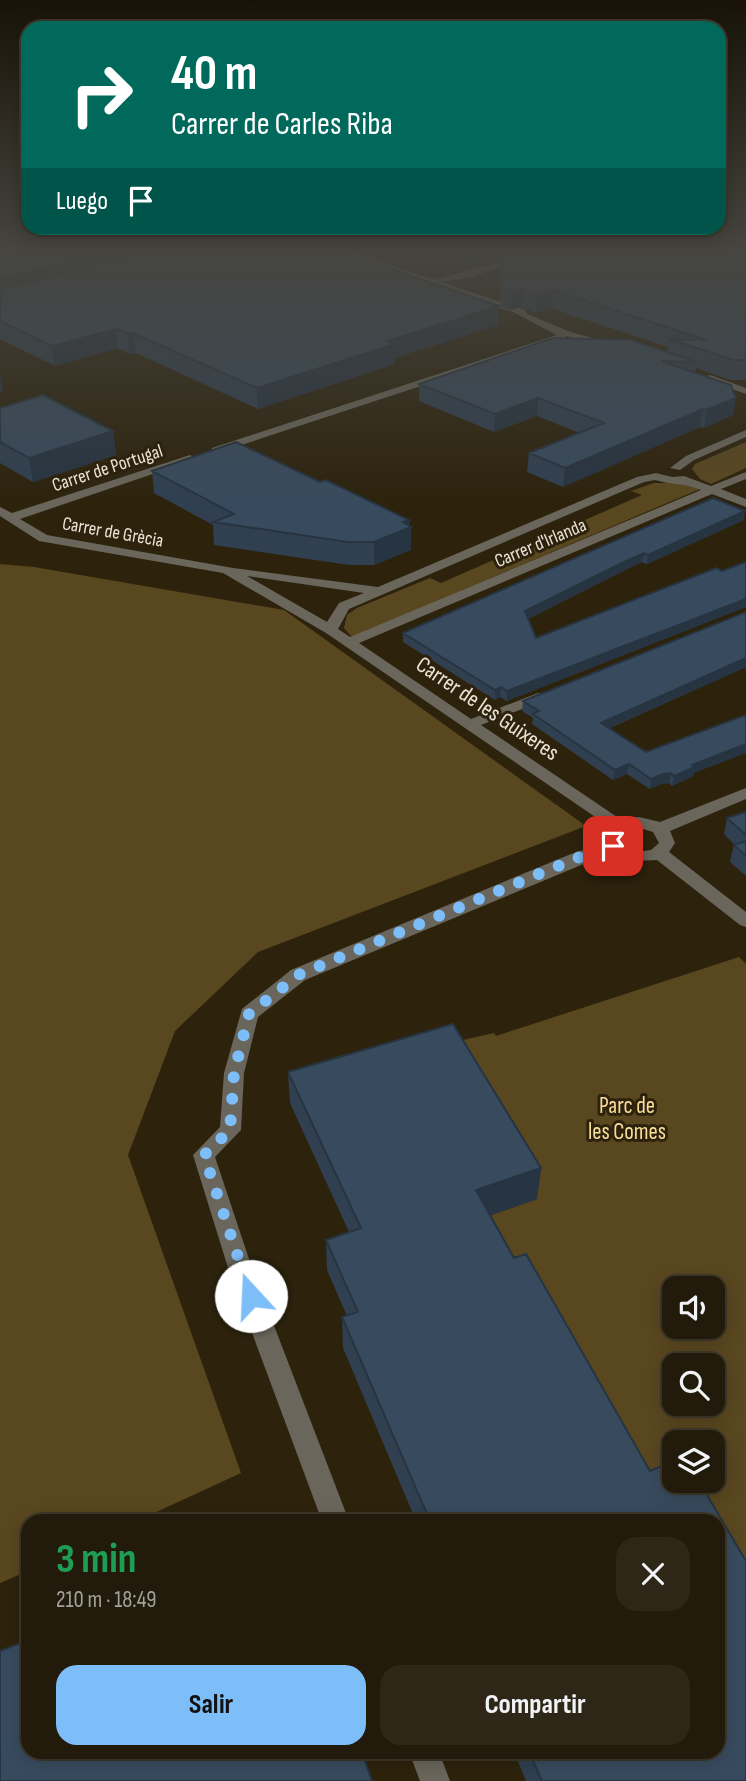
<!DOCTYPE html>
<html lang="es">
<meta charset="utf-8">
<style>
:root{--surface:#221a0a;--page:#2e2718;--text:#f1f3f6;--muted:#a2a19c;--line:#3f382b;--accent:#7dbef9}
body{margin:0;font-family:"Sofia Sans Condensed",sans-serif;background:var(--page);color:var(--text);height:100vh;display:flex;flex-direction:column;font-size:26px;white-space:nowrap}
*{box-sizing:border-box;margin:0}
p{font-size:23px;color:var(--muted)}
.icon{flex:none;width:38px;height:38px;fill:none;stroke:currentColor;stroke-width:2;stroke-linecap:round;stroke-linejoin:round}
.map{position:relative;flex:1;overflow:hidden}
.side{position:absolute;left:21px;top:1514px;width:704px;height:245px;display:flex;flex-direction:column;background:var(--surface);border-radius:21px;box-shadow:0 4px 18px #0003,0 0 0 2px var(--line)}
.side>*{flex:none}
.banner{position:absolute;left:21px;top:21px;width:705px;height:214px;border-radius:21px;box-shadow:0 4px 18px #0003,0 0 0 2px var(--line);background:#00695c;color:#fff;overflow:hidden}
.buttons{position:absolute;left:662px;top:1276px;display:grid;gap:14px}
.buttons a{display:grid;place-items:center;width:63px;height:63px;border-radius:14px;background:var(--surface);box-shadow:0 4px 18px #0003,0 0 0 2px var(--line);font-size:35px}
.pin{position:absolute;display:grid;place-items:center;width:60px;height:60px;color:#fff;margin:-30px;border-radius:14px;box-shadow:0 4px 10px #0006}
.me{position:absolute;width:77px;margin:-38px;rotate:340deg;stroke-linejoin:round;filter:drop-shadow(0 0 5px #0008)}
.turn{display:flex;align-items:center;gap:24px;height:147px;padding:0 35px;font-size:32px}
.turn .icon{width:91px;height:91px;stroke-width:2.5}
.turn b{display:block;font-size:49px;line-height:60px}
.then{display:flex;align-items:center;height:66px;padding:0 35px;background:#0003;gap:14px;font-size:26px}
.round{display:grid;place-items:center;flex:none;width:74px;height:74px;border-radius:21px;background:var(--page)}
.overview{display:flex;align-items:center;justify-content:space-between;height:119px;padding:0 35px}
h1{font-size:42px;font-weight:700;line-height:52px;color:#1e9e55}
.action{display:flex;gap:14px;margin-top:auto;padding:14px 35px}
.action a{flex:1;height:80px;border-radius:21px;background:var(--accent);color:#111;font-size:28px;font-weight:700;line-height:80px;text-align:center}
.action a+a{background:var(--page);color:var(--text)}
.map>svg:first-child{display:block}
</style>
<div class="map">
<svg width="746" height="1781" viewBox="0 0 746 1781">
<rect width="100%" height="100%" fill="#2d230d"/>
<path fill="#59471f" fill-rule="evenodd" d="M746,442V468L711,484L700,479L692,469L695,464Z
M654,483H681L700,489L352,637L344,628L347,615L357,608L430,578L441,583L642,495L631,491Z
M0,564L34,567L284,610L586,826L258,952L175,1031L128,1155L241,1473L137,1521H28V1571L0,1583Z
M739,957L746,964V1607L718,1521L643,1500L474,1221L537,1199L445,1044L494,1033L496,1036ZM674,1288H712V1326H674ZM674,1365H712V1404H674ZM674,1442H712V1480H674Z"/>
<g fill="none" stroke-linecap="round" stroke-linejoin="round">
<path fill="#6a665b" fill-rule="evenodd" d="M342,253H354L434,280L532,253H544L471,277L441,282L525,310L527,314L568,331L615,345L610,348L566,336L564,339L220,452H212V448L557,335L513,312L432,287Z
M710,375L746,388V394L707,380V376Z
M746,430V437L694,460L680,470L670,468L686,456Z
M190,455L196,458L194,460L20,519L47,535L233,568L378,587L637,477L656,473L672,477L684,476L711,486L746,472V479L721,489L746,499V507L712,494L359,643L471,719L538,693H548L550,696L548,699L481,725L620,819L639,817L660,822L746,788V799L670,831L675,843L669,852L746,912V927L740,925L657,860L636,861L610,853L305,980L258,1017L244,1073L241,1130L215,1157L253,1271L349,1521H322L229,1271L193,1155L220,1127L224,1073L242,1009L291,970L571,854L604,843L601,837L607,825L326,633L223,573L39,541L0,516V507L12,513ZM655,480C671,485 685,483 701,490L350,637L338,629L349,609L644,482ZM247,576L364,593L339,603L327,622ZM633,826L653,832L659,843L651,850L643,851L622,845L617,837L619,832Z
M409,1752H439L450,1781H420Z"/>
</g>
<path fill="#304051" d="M0,253L498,325L395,358V364L258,409L136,353L130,354L118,348L55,366L0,339Z
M448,253H746V380H730L696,368L695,373L733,415L704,428L700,427L563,487L527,472L529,453L580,433L537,416L494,432L419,401V384L667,352L668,347L550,308L536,313L521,307L511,310L501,307L498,271L499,260L498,261L497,254L472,261Z
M0,408L113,431L116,455L33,482L0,463Z
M152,471L320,482L409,520L411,550L374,565H349L214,545L213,525L154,493Z
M744,520L647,564L642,562L623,571L528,619L536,638L722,571L746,562V607L507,701L500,697L495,700L403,642V633Z
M746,612V667L610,728L646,752L694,773L693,776L672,786L669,783L661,784L650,789L627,774L613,780L532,724L533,718L522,711L523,701Z
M746,812V876L730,862L734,845H735L724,834L727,818Z
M453,1024L541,1168L537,1199L490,1215L514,1258L526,1254L650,1471L674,1461V1480H698L746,1561V1781H526L514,1752H718V1521H416L343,1348L342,1317L347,1316L327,1270L326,1240L349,1232L290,1103L288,1072Z"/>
<path fill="#273442" d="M108,253H185L0,297V278Z
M473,253H497L472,261Z
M522,288L521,307L511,310L512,292Z
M552,290L550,308L536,313L537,295Z
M499,306L498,325L395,358V364L258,409L257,388L387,341Z
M116,329L118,348L55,366L52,346Z
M133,333L136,353L130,354L128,334Z
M0,375L3,391L0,392Z
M538,398L537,416L494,432L495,414Z
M736,398L733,415L704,428L706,410Z
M703,409L700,427L563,487L565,468Z
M113,431L116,455L33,482L29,458Z
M745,511L744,520L647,564L648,555Z
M409,520L408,528L411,527V550L374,565V542L403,522Z
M644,553L642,562L524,621L525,611Z
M746,599V607L507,701V691Z
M746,658V667L600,732L601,723Z
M501,687L500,697L495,700V690Z
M746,744V753L694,773L693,776L672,786L674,776L692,765Z
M629,764L627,774L613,780L615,770Z
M671,773L669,783L661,784L650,789L651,779L663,774Z
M541,1168L537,1199L474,1221L476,1190Z"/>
<path fill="#384b5e" stroke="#273442" stroke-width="2" d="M0,253H108L0,278Z
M149,253H344L499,306L387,341L395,344L257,388L133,333L128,334L116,329L52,346L0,321V289Z
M499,253H746V360H734L669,339L707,340L552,290L537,295L522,288L512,292L502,289Z
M553,338L631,340L697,362L661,361L731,385L736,398L706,410L703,409L565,468L529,453L604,423L538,398L495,414L419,384Z
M43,395L113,431L29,458L0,442V408Z
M236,442L320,482L326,480L409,520L403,522L411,527L374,542H348L213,522L234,514L152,471Z
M713,498L745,511L648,555L644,553L624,562L525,611L536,638L716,568L722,571L746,562V599L507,691L501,687L495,690L403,633Z
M746,612V658L601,723L646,752L746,715V744L692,765L695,767L674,776L671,773L663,774L651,779L629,764L615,770L533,714L539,711L523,701Z
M746,812V835L727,818Z
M746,841V856L734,845Z
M453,1024L541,1168L476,1190L514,1258L526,1254L650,1471L674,1461V1480H698L746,1561V1781H542L529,1752H718V1521H430L342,1317L358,1312L326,1240L361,1228L288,1072Z
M28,1640V1752H362L372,1781H0V1651Z"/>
<linearGradient id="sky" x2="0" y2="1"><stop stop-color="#191307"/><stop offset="0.5" stop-color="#464540"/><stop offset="1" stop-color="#464540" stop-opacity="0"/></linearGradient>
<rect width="746" height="502" fill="url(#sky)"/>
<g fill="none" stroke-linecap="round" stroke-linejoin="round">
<path stroke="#7dbef9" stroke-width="12" stroke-dasharray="0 21.6" d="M251,1296L204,1155L230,1130L234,1073L249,1014L282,988L298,975L577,858L613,846"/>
</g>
<g text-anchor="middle" stroke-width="6" stroke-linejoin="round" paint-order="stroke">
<g font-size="19" fill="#e9e3d5" stroke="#2d230d">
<text transform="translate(107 467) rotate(-18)" y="7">Carrer de Portugal</text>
<text transform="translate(113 531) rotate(10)" y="7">Carrer de Grècia</text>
<text transform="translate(540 542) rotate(-23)" y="7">Carrer d'Irlanda</text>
</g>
<g font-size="23" fill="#e9e3d5" stroke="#2d230d">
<text transform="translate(488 708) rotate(34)" y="8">Carrer de les Guixeres</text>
</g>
<g font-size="23" fill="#fbdd9b" stroke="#2d230d">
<text x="627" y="1113">Parc de<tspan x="627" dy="26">les Comes</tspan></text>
</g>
</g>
</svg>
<div class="buttons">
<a><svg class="icon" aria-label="sound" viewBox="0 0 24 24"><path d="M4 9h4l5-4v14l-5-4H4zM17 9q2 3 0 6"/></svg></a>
<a><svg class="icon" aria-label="search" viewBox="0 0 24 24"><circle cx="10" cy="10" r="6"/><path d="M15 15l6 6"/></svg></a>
<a><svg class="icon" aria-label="layers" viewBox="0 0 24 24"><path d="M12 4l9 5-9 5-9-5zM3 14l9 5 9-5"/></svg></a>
</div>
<div class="pin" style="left:613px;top:846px;background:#d93025"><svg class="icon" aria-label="arrive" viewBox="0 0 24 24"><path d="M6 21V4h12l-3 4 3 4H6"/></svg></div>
<svg class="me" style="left:251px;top:1296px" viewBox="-20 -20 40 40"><circle r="19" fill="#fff"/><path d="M0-13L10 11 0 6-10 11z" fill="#7dbef9"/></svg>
<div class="banner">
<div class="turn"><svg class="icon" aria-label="right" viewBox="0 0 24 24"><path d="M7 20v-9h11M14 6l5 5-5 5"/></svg><div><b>40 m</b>Carrer de Carles Riba</div></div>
<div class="then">Luego<svg class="icon" aria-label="arrive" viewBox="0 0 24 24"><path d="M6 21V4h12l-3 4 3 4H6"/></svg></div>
</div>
<section class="side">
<div class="overview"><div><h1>3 min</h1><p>210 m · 18:49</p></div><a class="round"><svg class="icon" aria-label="close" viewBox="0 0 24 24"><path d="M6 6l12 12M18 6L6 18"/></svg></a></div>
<div class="action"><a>Salir</a><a>Compartir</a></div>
</section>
</div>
